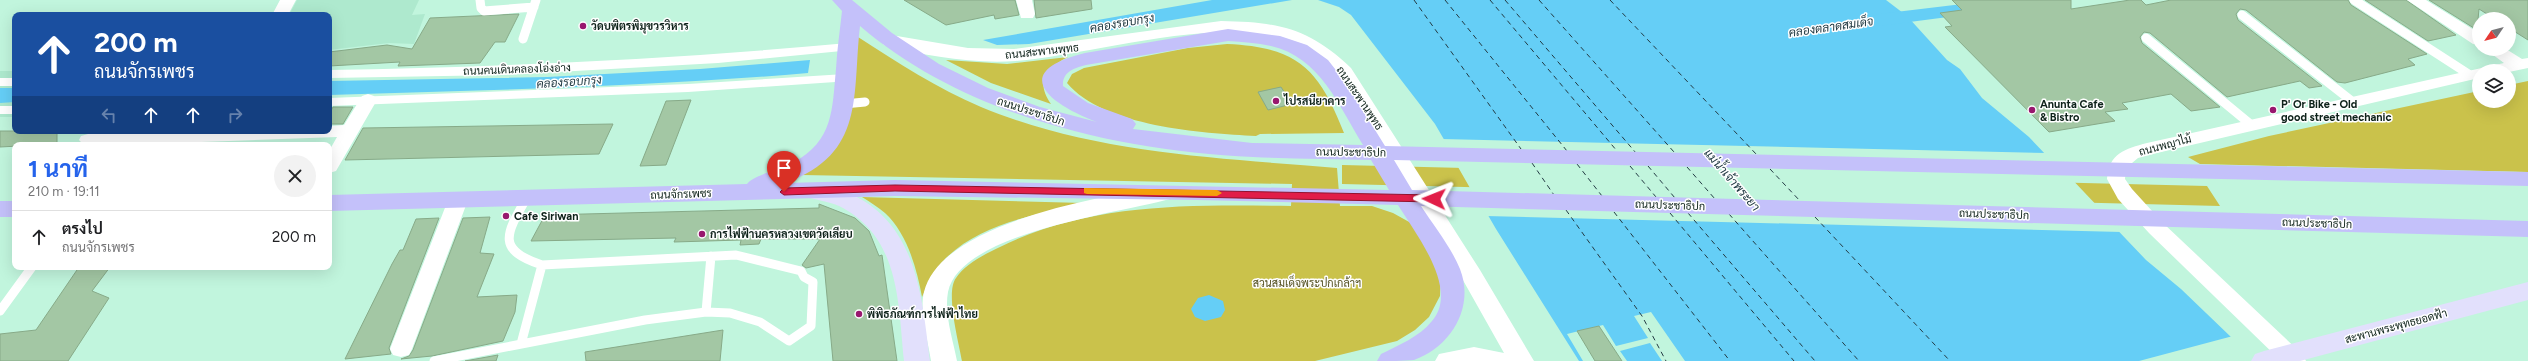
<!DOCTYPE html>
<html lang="th">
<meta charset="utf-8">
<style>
:root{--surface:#fff;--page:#f2f2f2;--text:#202124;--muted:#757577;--line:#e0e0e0;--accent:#2563eb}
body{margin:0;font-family:Figtree,Sarabun,sans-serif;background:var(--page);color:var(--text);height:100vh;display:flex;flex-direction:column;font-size:15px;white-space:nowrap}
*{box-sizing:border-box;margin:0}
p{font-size:13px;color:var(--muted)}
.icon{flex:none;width:22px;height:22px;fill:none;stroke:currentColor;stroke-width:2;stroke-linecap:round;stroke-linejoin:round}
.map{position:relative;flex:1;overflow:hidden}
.side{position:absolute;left:12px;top:142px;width:320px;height:128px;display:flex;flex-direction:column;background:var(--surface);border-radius:8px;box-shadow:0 4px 16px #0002}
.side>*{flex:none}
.top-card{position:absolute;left:12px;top:12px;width:320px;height:122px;border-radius:8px;box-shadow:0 4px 16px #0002;background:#1a4fa0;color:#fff;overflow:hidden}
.needle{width:26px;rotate:235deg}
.controls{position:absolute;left:2472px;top:12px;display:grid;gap:8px}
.controls a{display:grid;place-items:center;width:44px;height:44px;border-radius:50%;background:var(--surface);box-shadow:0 4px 16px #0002;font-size:20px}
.pin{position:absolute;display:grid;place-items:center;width:34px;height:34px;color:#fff;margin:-41px -17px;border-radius:50% 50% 50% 0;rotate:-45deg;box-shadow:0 0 4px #0007}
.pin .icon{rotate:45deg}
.me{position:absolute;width:44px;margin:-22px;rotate:272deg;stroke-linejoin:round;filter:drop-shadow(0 0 3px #0008)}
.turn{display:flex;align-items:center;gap:14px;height:84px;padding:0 16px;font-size:18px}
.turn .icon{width:52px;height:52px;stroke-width:2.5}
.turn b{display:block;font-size:28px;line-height:34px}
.lanes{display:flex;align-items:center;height:38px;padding:0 16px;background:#0003;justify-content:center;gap:20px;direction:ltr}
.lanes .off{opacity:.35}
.round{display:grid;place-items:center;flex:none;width:42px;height:42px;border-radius:21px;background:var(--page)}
.head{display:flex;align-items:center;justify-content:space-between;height:68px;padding:0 16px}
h1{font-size:24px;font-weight:700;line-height:30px;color:var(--accent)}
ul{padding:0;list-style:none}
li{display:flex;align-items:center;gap:12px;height:52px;padding:0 16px;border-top:1px solid var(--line)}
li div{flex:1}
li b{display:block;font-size:15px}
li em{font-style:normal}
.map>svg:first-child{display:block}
</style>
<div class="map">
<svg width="2528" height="361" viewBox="0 0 2528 361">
<rect width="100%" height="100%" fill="#c1f5dd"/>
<path fill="#aee9ce" d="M297,0H419L412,15L425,14L414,44L389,43L329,50V15H289Z
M0,71H15V117H0Z"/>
<path fill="#cac24b" d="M858,37C897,62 938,89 981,107C1094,154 1218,158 1337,168L1340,206H1372L1393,213L1411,223L1441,272L1440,296L1429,317L1415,330L1397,341L1315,361H962C959,343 945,292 956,278C965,264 985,254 1000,247C1091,202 1192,205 1291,206L1292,184L802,175L818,162Z
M1227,44C1298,47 1319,69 1344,133L1260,134L1256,136C1202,133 1104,127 1067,83L1072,74L1084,68L1188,48Z
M1068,57C1046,68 1035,81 1051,104L991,83L946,60L1007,64Z
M2528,81V172L2200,164L2188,157L2269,136L2479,91V101H2509V85Z
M1342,165L2207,186L2220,206L1342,184Z
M862,197L1084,203C1031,216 968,225 934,272C929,279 926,289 922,297C917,269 907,233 885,213C878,207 870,202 862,197Z"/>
<path fill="#65cef6" d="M1212,0H1292L1029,44L997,45L983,40Z
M1318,0H1886L1907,16L1947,60L1960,69L1982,98L2029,137L2146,260L2181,289L2256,361H1579L1496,229L1435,124L1351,15L1339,7Z
M810,60L808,73C648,87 489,90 329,95V81L547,77L700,69Z
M0,88H15V102L0,103Z
M1209,295L1223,301L1225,310L1221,317L1205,321L1195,317L1191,309L1198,298Z"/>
<path fill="#c1f5dd" d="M1442,139L2047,153L2122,232L1486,216Z
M1651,312L1685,361H1662L1650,343L1620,351L1627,361H1583L1567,334L1603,325L1616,346L1648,338L1634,316Z
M2233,336L2258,361H2139Z"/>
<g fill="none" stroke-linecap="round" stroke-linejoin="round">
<path fill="#65cef6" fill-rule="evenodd" d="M1996,0H2049L2046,4L2040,5L1879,26L1873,24L1870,20L1873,16L1879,14Z"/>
<path stroke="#233b44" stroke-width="1" stroke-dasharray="5 4" stroke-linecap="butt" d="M1414,0L1521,149
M1445,0L1567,151
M1490,0L1617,151
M1505,0L1636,153
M1539,0L1674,152
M1610,0L1757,155
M1532,163L1554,195
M1577,164L1602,196
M1630,166L1656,197
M1648,166L1675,198
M1687,167L1715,199
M1770,169L1801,202
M1566,210L1642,316L1666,361
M1614,212L1730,361
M1670,213L1794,361
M1688,213L1815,361
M1729,214L1859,361
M1815,217L1950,361"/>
</g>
<path fill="#a3c7a4" stroke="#87aa88" d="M904,0H1015L1019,15L995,19L994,15L946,25Z
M1034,0H1091L1092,9L1036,18Z
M1952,0H2071V9L2130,0H2141L2146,5L2171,0H2348L2351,5L2427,54L2408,59L2415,65L2345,83L2337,82L2246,10L2240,9L2236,14L2238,20L2322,86L2309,88L2300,81L2227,97L2150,33L2144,32L2140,37L2142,43L2220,107L2191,111L2171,94L2122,103L2128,109L2105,112L2115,121L2049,132L1945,27L1952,26L1940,13L1962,10Z
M2365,0H2406L2456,35L2428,41Z
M2429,0H2528V40L2509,28V19H2495L2479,9L2477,30Z
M519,14L505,42H495L480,63L398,66L400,62L329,66V52L387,45L412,49L430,18Z
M1281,87L1292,104L1268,110L1258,92Z
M691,100L666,165L640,166L666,101Z
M333,107H353L343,124H329V114Z
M613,124L599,154L345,160L363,128Z
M0,131H57V144L0,147Z
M819,204L855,218L869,231L879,256L882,255L897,361H833L824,264L806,268L802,265L820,239H761L759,244L740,245L741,240L674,242L676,238L531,241L545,215L819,208Z
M490,217L480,253L494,254L477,297L517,295L515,312L503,341L432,356L401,359L409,356L413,350L463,218Z
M439,218L389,348L391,354L345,359L392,264L400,250H403L416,219Z
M79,267H110L92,291L109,298L68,361H0V334L36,330Z
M1599,326L1622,361H1595L1577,331Z
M723,330L720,361H586L585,352Z
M498,355L496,361H465Z"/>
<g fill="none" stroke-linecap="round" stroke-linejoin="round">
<path stroke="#fff" stroke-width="9" d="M480,0L481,8L484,11L534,7
M2354,0L2470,75
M2242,15L2353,102
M2146,38L2249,123
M523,39L536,0
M844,104L865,102
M0,311L32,267
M706,312L711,256
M521,344L542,265
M434,361L645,320L706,312L730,313L760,322L789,341L811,326L813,282L804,277L801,271L736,255L542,265C496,250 506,234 526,199"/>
<path fill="#fff" fill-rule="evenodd" d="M848,43L852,44L854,47L852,50L718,63L502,75L329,78V70C503,67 675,59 848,43Z
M845,74L850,75L851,78L850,81L688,92L329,106V98L688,84Z
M0,78H15V86H0Z
M0,106H15V114H0Z"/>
<path fill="#fff" fill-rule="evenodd" d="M280,0H296L288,15H272Z
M1016,0H1032L1035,14L1033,18H1021Z
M2407,0H2426L2479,33V45L2473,44Z
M2485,49H2506L2522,59L2528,58V68L2509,72L2479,71V78L2157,153L2138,158L2126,168L2125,179L2132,189L2163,223L2303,355L2306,361H2281L2149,233L2118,199L2107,179C2109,153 2125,149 2147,143L2504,63Z
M368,94L374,96L377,100L336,171L329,173V151L337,137L119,145H84L79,140L81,136L88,134L174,131H329V126L344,125L362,96Z
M458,193L465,195L468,200L412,349L409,355L401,357L393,355L390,349L448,200L451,195Z"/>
<path fill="#fff" fill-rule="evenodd" d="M1221,21C1278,22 1309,28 1351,68L1480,270L1534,361H1435L1439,354L1474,347L1504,353L1464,282L1336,76C1323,63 1310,51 1293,43C1224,13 1092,55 1016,61C972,64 926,56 884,45L881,41L884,37L891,35L968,48L1014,49Z
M1162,186L1170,189L1173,194L1170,199C1121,213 960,232 948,292C944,314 953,340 957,361H931C928,340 919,313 924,292C941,222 1102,197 1162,186Z"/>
<path fill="#e2e0fc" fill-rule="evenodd" d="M811,183C826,187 842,189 855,196C918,228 922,299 930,361H904C898,302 900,236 839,206C828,201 815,200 803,196L800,191L803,186Z
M2528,282V300L2300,361H2251L2255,354L2264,351Z"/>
<path fill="#c4c1fa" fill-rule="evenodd" d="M832,0H852L892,33L939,64L988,88L1040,107L1097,122C1049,104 1008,72 1085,53L1228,29L1280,36L1307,45L1328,60L1346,83L1385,146L2528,172V186L1394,160L1412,190L2528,221V237L1421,206C1434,226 1451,247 1460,269C1475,307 1451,347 1414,360C1404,361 1388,361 1377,361L1381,354C1399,345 1419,337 1432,321C1460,289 1415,233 1398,205L1197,200L895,196L329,211V195L747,184C753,175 782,169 793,163C834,140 832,110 836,69C837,49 840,30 842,11ZM860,26C965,116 1118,151 1253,157C1292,159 1332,159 1371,160L1389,190L895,180L786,183C866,153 852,96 860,26ZM1228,41C1242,42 1257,43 1271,46C1320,57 1339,106 1363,145L1252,143L1133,129L1136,124L1132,119L1088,103L1063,86C1062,72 1074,68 1086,65Z
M0,201H15V217H0Z"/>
</g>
<path fill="#e11d48" stroke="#92132f" d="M895,185L1434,195L1438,199L1434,202L895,191L784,195L780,192L784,188Z"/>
<path fill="#f59e0b" d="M1084,188L1217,190L1222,193L1217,196L1087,194L1084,193Z"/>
<g fill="#98176e" stroke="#fff" stroke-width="1.5">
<circle cx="583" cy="26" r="4"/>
<circle cx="1276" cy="101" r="4"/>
<circle cx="2032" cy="110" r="4"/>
<circle cx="2273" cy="110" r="4"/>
<circle cx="506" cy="216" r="4"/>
<circle cx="702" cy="234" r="4"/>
<circle cx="859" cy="314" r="4"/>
</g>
<g text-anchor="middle" stroke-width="3" stroke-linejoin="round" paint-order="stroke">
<g font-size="11" font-weight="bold" fill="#0e221a" stroke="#fff" text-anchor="start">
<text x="591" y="30">วัดบพิตรพิมุขวรวิหาร</text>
<text x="1284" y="105">ไปรสนียาคาร</text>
<text x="2040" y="108">Anunta Cafe<tspan x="2040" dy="13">&amp; Bistro</tspan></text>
<text x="2281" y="108">P' Or Bike - Old<tspan x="2281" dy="13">good street mechanic</tspan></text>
<text x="514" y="220">Cafe Siriwan</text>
<text x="710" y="238">การไฟฟ้านครหลวงเขตวัดเลียบ</text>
<text x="867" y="318">พิพิธภัณฑ์การไฟฟ้าไทย</text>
</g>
<g font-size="11" fill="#0e221a" stroke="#fff">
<text transform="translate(1042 51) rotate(-6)" y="4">ถนนสะพานพุทธ</text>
<text transform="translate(517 69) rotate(-2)" y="4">ถนนคนเดินคลองโอ่งอ่าง</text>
<text transform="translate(1360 98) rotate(56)" y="4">ถนนสะพานพุทธ</text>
<text transform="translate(1031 111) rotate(18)" y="4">ถนนประชาธิปก</text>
<text transform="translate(2165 145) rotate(-15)" y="4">ถนนพญาไม้</text>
<text transform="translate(1351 152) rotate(1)" y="4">ถนนประชาธิปก</text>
<text transform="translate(681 194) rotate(-2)" y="4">ถนนจักรเพชร</text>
<text transform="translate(1670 205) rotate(2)" y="4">ถนนประชาธิปก</text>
<text transform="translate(1994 214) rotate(2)" y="4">ถนนประชาธิปก</text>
<text transform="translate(2317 223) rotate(2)" y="4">ถนนประชาธิปก</text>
<text transform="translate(2396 326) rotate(-15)" y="4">สะพานพระพุทธยอดฟ้า</text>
</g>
<g font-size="11" fill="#555222" stroke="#fff">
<text x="1307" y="287">สวนสมเด็จพระปกเกล้าฯ</text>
</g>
<g font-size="12" font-style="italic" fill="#233b44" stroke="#fff">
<text transform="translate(1122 23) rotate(-10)" y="4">คลองรอบกรุง</text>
<text transform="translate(1831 27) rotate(-8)" y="4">คลองตลาดสมเด็จ</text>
<text transform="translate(569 82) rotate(-4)" y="4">คลองรอบกรุง</text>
<text transform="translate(1732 180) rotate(49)" y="4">แม่น้ำเจ้าพระยา</text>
</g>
</g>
</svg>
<div class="controls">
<a><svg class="needle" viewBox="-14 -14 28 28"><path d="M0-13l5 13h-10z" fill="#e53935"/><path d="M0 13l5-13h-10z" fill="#757577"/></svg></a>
<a><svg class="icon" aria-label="layers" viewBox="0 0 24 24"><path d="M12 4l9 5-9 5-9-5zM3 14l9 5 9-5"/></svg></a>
</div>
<div class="pin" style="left:784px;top:192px;background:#d93025"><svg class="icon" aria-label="arrive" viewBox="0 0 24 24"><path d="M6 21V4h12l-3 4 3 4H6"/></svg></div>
<svg class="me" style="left:1434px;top:199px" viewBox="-20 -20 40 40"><path d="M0-17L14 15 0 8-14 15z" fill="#e11d48" stroke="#fff" stroke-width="4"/></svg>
<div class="top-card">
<div class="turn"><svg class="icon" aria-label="ahead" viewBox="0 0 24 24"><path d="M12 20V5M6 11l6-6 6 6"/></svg><div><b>200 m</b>ถนนจักรเพชร</div></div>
<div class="lanes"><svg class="icon off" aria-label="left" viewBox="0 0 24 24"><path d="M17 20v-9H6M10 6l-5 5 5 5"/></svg><svg class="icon" aria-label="ahead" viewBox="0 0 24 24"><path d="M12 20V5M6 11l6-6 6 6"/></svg><svg class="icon" aria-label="ahead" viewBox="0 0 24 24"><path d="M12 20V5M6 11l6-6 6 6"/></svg><svg class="icon off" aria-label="right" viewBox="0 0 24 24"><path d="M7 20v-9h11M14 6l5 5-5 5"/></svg></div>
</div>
<section class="side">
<div class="head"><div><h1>1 นาที</h1><p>210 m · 19:11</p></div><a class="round"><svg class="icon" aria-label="close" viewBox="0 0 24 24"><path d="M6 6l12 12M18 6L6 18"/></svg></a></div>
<ul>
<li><svg class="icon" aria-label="ahead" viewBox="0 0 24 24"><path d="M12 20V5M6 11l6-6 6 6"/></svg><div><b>ตรงไป</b><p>ถนนจักรเพชร</p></div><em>200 m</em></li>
</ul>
</section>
</div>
